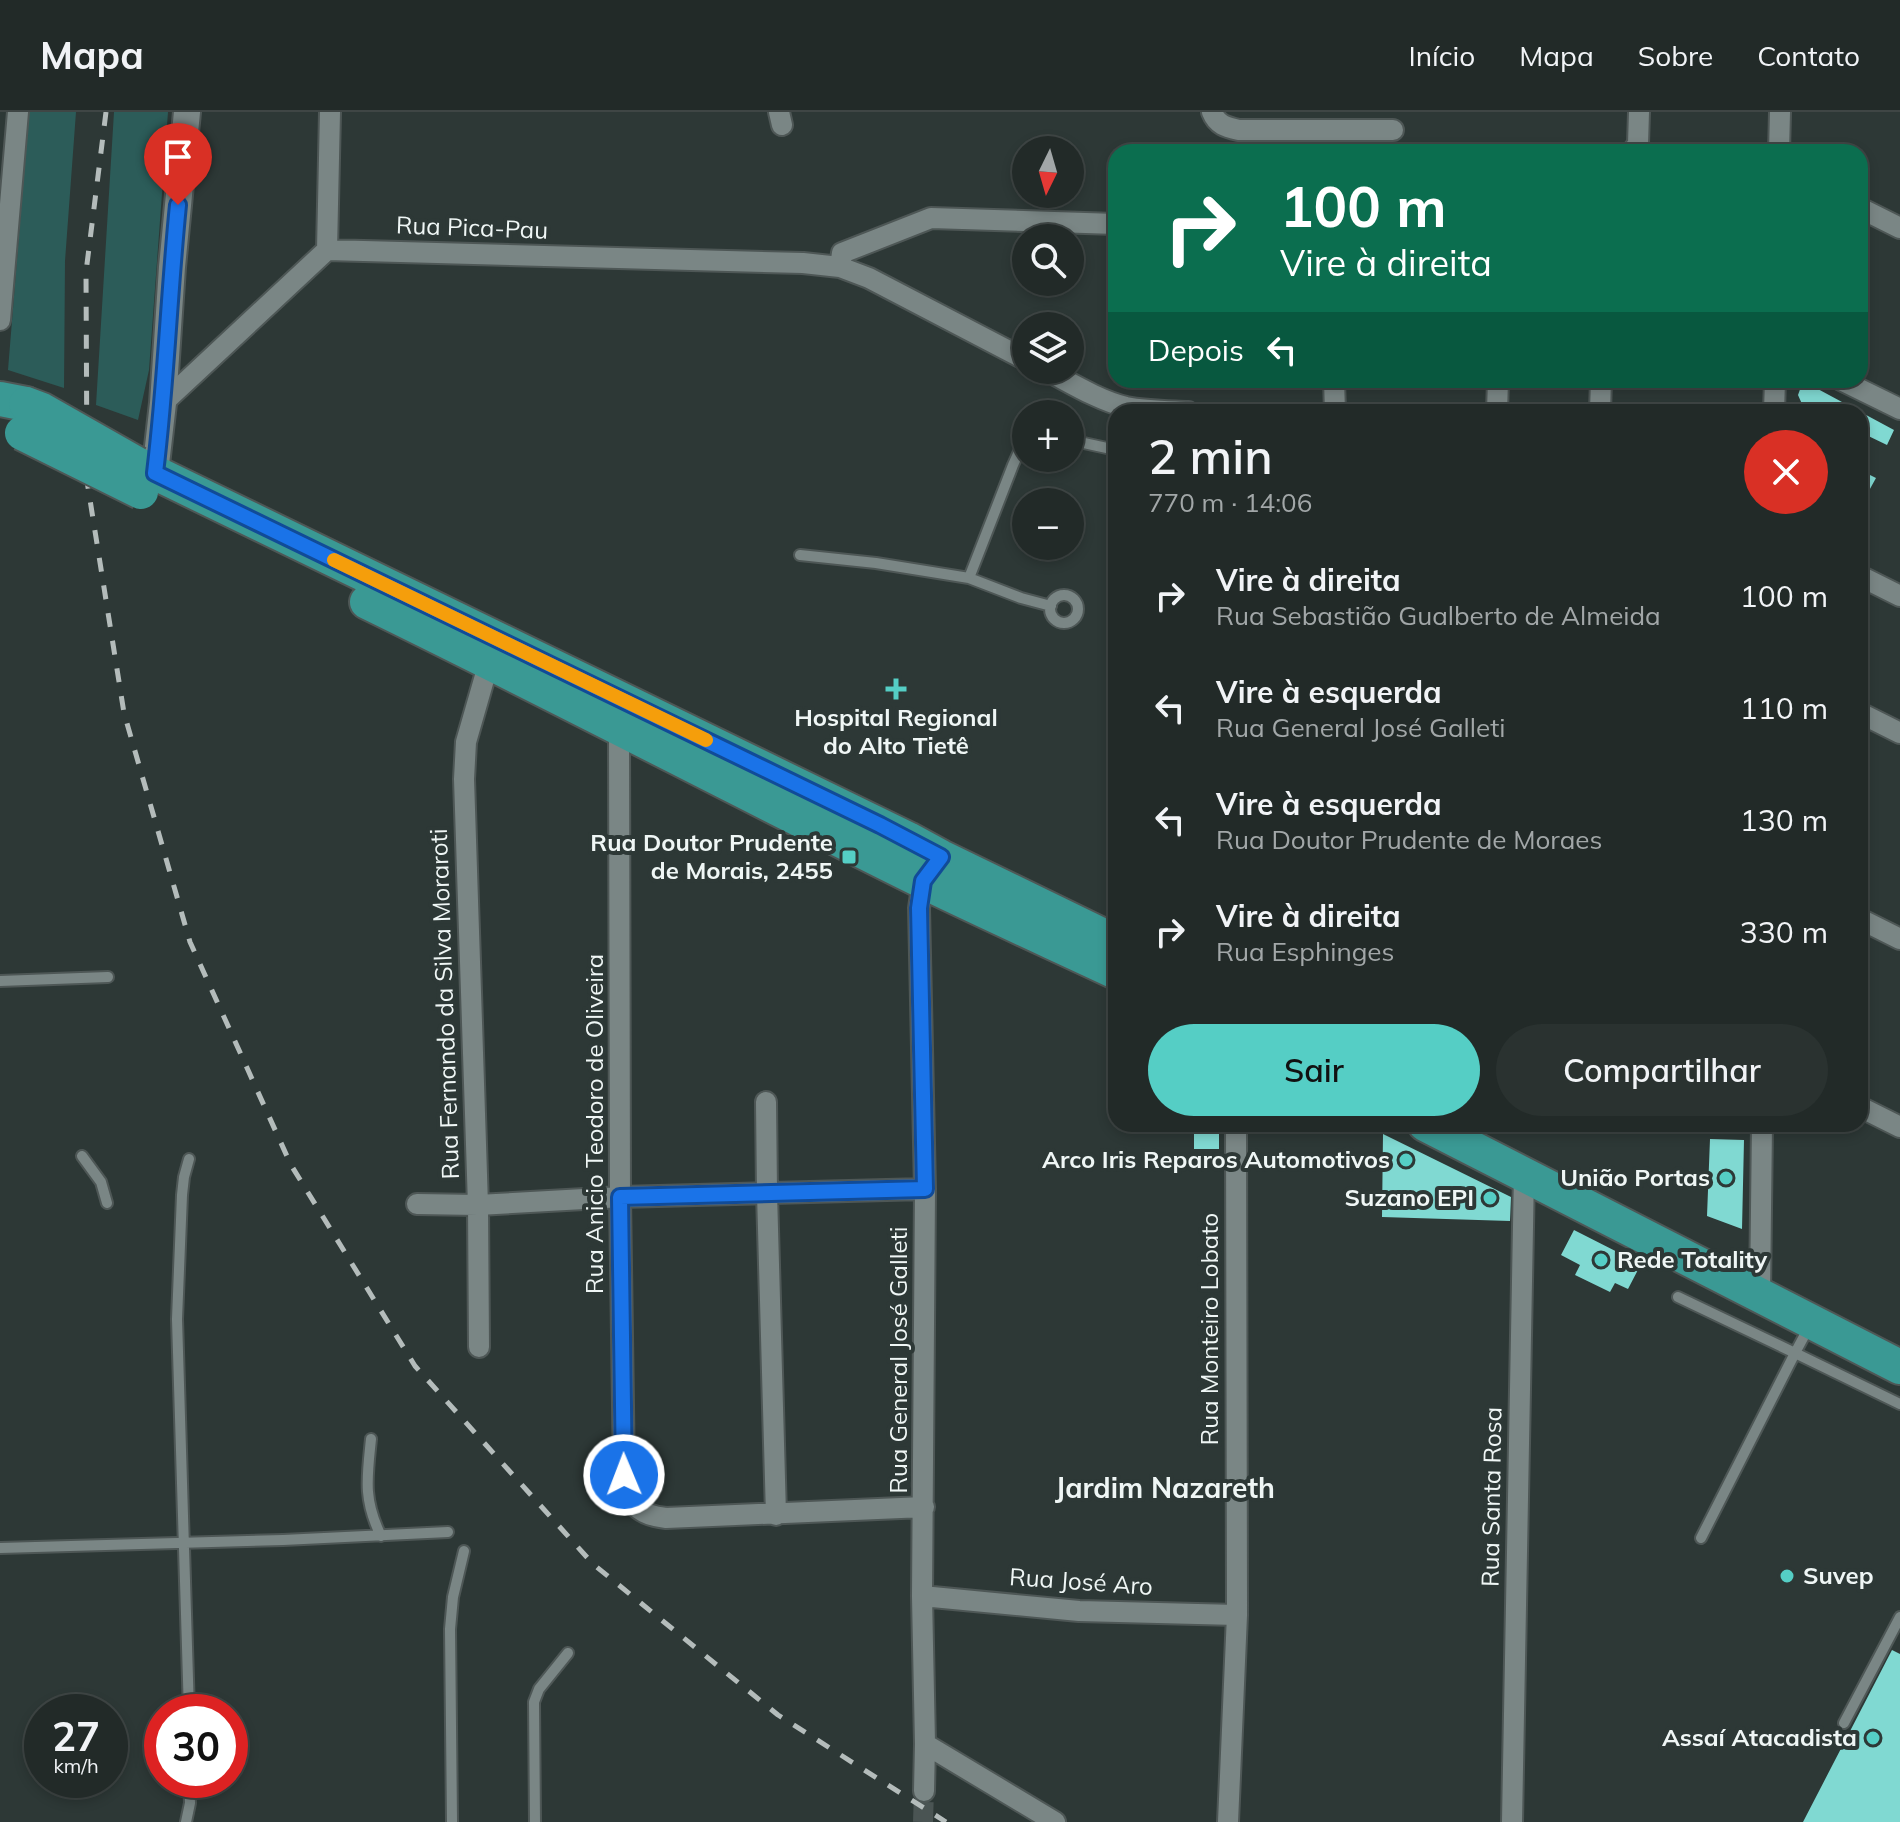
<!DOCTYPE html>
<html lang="pt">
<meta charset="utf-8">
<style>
:root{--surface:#222a28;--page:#2a3230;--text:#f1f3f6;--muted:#a2a7a8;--line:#3f4645;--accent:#55cec5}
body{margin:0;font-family:Mulish,sans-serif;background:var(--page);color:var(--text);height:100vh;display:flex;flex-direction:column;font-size:30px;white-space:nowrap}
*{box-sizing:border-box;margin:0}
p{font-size:26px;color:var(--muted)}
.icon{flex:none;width:44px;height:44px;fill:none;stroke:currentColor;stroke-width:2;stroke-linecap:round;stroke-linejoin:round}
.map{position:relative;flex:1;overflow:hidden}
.side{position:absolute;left:1108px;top:292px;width:760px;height:728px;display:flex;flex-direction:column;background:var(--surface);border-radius:24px;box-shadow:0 4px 12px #0003,0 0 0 2px var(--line)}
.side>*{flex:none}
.top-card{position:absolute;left:1108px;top:32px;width:760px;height:244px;border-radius:24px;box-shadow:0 4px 12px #0003,0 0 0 2px var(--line);background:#0b6e4f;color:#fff;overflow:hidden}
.needle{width:52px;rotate:185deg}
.buttons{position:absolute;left:1012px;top:24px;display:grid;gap:16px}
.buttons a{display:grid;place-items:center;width:72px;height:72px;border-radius:50%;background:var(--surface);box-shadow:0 4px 12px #0003,0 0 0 2px var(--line);font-size:40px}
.speed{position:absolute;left:24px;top:1582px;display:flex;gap:16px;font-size:40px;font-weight:700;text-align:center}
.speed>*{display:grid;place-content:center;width:104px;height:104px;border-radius:50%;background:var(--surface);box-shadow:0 4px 12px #0003,0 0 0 2px var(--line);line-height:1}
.speed small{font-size:20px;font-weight:400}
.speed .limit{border:12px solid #d22;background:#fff;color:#111}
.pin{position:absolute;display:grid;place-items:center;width:68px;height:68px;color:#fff;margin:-82px -34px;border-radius:50% 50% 50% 0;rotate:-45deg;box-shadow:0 0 8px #0007}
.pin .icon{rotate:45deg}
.me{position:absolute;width:88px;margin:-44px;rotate:359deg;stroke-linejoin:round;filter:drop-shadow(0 0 6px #0008)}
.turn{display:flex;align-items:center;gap:28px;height:168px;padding:0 40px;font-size:36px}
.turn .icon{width:104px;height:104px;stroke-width:2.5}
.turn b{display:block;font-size:56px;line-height:68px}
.then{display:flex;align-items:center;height:76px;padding:0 40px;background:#0003;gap:16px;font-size:30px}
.round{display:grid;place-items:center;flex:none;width:84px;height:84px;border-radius:42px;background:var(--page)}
.head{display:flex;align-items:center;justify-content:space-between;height:136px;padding:0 40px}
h1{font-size:48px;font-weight:600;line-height:60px}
.primary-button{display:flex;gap:16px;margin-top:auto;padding:16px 40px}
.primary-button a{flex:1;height:92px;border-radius:48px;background:var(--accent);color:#111;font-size:32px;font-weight:600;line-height:92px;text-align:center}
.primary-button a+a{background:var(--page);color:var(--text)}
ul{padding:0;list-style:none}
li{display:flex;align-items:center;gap:24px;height:112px;padding:0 40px}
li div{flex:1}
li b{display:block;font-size:30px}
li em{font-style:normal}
header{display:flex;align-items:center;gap:48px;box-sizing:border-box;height:112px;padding:0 40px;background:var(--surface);border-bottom:2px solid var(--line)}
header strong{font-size:38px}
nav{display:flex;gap:44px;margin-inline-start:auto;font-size:28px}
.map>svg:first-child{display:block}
</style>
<header>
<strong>Mapa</strong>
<nav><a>Início</a><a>Mapa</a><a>Sobre</a><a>Contato</a></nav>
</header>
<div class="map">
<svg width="1900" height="1710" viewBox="0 0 1900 1710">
<rect width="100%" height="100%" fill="#2d3836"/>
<path fill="#2c5c59" d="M29,0H76L65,149L64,276L8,258Z
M114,0H168L149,258L138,308L96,293Z"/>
<path fill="#80d9d2" d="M1803,269L1894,318L1887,333L1860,320V300H1819L1802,292L1798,283Z
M1860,358L1876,366L1860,395Z
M1194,1012H1219V1037H1194Z
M1383,1022L1511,1085L1510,1109L1382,1105Z
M1710,1027L1744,1028L1742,1117L1707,1104Z
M1574,1118L1641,1152L1628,1177L1615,1171L1610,1180L1575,1163L1580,1153L1561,1143Z
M1892,1538L1900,1542V1710H1803Z"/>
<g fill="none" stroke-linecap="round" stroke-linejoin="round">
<path stroke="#4a5453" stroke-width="20" stroke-dasharray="20 10" stroke-linecap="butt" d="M923,1710L924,1679"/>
<defs>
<path id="service" d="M1070,328L1116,338
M800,443L876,451L969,466L1021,486L1051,494
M969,466L1013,353L1022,333L1026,331
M1050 497a14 14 0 1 1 28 0a14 14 0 1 1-28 0Z
M0,869L108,865
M82,1044L101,1070L107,1091
M1678,1185L1795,1241L1701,1426
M1809,1215L1795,1241L1900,1292
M371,1327C367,1366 363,1387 381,1424
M0,1436L283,1428L448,1420
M189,1600L177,1207L182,1083L184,1065L189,1047
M1844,1611L1900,1505
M186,1710L190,1691L189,1668
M452,1710L450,1517L453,1485L464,1439
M535,1710L534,1590L539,1577L568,1541"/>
<path id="minor" d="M779,0L782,13
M1212,0C1217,13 1226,15 1239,18H1393
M1632,40L1638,32L1639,0
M1779,40L1780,0
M1860,96L1900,116
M327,138L330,0
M840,155L842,141L931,106L1116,112
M0,208L18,0
M1046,258C1071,271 1098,288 1126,295C1146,299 1167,299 1188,300
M1334,268L1335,300
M1841,268L1900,297
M163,291L327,138L803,151L840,155L869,166L1026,248
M1497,300L1498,268
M1600,300L1601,268
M1774,300L1775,268
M1860,464L1900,484
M1860,601L1900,621
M619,617L620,1085L624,1363C628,1391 637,1403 666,1406L924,1395
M1860,807L1900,827
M766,990L767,1081L776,1403
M1860,995L1900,1015
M417,1092L478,1093L620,1085L925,1077
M1760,1183L1762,1012
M479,1235L478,1093L464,667L466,630L489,550
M922,1484L1079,1499L1237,1503
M925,1632L1055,1710
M924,1679L925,1632L922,1484L925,1077L919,796L923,769L926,764
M1228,1710L1237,1503L1236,1012
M1512,1710L1524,1061"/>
<path id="tertiary" d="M155,361L163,291L172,155L187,0"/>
<path id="trunk" d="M0,287L26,292
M137,352L908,727L941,745L1116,830
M367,490C554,581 738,678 924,770C988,801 1052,830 1116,860
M1425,1012L1900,1255"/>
</defs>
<use href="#service" stroke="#4e5756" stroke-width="14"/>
<use href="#minor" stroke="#4e5756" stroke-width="24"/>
<use href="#tertiary" stroke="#4e5756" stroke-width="30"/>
<use href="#trunk" stroke="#4e5756" stroke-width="38"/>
<use href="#service" stroke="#7a8685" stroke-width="10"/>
<use href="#minor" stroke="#7a8685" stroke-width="20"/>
<use href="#tertiary" stroke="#7a8685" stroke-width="26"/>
<use href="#trunk" stroke="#3a9994" stroke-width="34"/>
<path stroke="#b4bcbb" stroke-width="5" stroke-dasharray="14 14" stroke-linecap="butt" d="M106,0L86,160L87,369L124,601L190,830L291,1053L415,1254L593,1452L778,1603L946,1710"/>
<defs>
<path id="trunk-bridge" d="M26,292L42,298L137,352
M22,321L141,380"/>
</defs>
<use href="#trunk-bridge" stroke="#4e5756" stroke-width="38" stroke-linecap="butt"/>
<use href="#trunk-bridge" stroke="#3a9994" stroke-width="34"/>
</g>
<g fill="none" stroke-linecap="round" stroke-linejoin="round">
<defs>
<path id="route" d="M178,93C169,182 166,272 155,361L880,713L941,745L923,769L919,796L925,1077L620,1085L624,1363"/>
</defs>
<use href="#route" stroke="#114b97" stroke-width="20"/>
<use href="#route" stroke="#1a73e8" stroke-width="14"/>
<path stroke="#f59e0b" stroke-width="14" d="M334,448L706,628"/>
</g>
<g fill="#55cec5" stroke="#2d3836" stroke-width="3">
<path d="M892 565h8v8h8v8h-8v8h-8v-8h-8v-8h8z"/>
<rect x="841" y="737" width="16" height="16" rx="4"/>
<circle cx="1406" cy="1048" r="8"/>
<circle cx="1726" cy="1066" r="8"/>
<circle cx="1490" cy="1086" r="8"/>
<circle cx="1601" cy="1148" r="8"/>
<circle cx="1787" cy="1464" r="8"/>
<circle cx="1873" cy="1626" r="8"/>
</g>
<g text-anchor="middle" stroke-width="8" stroke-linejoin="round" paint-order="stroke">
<g font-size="24" fill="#eff6f5" stroke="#2d3836">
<text transform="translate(472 116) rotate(2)" y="8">Rua Pica-Pau</text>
<text transform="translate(445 892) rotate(-92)" y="8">Rua Fernando da Silva Moraroti</text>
<text transform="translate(595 1012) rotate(-90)" y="8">Rua Anicio Teodoro de Oliveira</text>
<text transform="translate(1210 1217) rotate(-90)" y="8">Rua Monteiro Lobato</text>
<text transform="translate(899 1248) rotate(-90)" y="8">Rua General José Galleti</text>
<text transform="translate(1492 1385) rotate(-89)" y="8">Rua Santa Rosa</text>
<text transform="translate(1081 1470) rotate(4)" y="8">Rua José Aro</text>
</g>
<g font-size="24" font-weight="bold" fill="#eff6f5" stroke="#2d3836" text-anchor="end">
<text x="896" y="614" text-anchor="middle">Hospital Regional<tspan x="896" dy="28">do Alto Tietê</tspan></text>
<text x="833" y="739">Rua Doutor Prudente<tspan x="833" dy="28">de Morais, 2455</tspan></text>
<text x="1390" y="1056">Arco Iris Reparos Automotivos</text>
<text x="1710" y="1074">União Portas</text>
<text x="1474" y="1094">Suzano EPI</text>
<text x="1617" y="1156" text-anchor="start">Rede Totality</text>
<text x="1803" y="1472" text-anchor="start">Suvep</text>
<text x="1857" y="1634">Assaí Atacadista</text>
</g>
<g font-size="28" font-weight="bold" fill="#eff6f5" stroke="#2d3836">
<text x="1165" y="1386">Jardim Nazareth</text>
</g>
</g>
</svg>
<div class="buttons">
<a><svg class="needle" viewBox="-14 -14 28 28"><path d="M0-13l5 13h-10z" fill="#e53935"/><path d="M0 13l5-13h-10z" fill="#a2a7a8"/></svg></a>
<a><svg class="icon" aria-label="search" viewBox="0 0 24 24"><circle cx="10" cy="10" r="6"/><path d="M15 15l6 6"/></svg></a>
<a><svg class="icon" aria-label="layers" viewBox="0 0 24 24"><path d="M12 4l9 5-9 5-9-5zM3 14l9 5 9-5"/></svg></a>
<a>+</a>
<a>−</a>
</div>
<div class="speed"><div>27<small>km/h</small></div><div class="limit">30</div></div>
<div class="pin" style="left:178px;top:93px;background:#d93025"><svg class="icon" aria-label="arrive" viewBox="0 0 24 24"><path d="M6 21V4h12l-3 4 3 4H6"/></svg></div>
<svg class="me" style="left:624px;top:1363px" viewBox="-20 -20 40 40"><circle r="17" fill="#1a73e8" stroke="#fff" stroke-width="3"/><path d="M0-11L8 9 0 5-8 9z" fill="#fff"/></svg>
<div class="top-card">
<div class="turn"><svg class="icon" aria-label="right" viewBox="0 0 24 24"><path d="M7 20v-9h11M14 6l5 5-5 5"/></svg><div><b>100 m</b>Vire à direita</div></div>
<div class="then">Depois<svg class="icon" aria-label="left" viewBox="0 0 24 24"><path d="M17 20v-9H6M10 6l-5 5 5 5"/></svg></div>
</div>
<section class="side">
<div class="head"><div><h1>2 min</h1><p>770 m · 14:06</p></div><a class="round" style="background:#d93025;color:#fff"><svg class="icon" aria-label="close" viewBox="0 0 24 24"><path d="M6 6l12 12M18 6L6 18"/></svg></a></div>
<ul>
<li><svg class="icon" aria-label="right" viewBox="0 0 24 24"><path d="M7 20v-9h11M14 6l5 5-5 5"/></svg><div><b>Vire à direita</b><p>Rua Sebastião Gualberto de Almeida</p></div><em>100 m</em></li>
<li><svg class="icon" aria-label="left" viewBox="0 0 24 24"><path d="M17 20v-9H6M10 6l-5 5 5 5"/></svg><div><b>Vire à esquerda</b><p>Rua General José Galleti</p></div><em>110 m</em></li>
<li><svg class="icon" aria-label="left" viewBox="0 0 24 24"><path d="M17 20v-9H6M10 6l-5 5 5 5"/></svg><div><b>Vire à esquerda</b><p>Rua Doutor Prudente de Moraes</p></div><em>130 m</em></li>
<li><svg class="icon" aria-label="right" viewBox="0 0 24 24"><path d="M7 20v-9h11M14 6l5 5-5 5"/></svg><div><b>Vire à direita</b><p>Rua Esphinges</p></div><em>330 m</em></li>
</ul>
<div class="primary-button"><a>Sair</a><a>Compartilhar</a></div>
</section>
</div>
